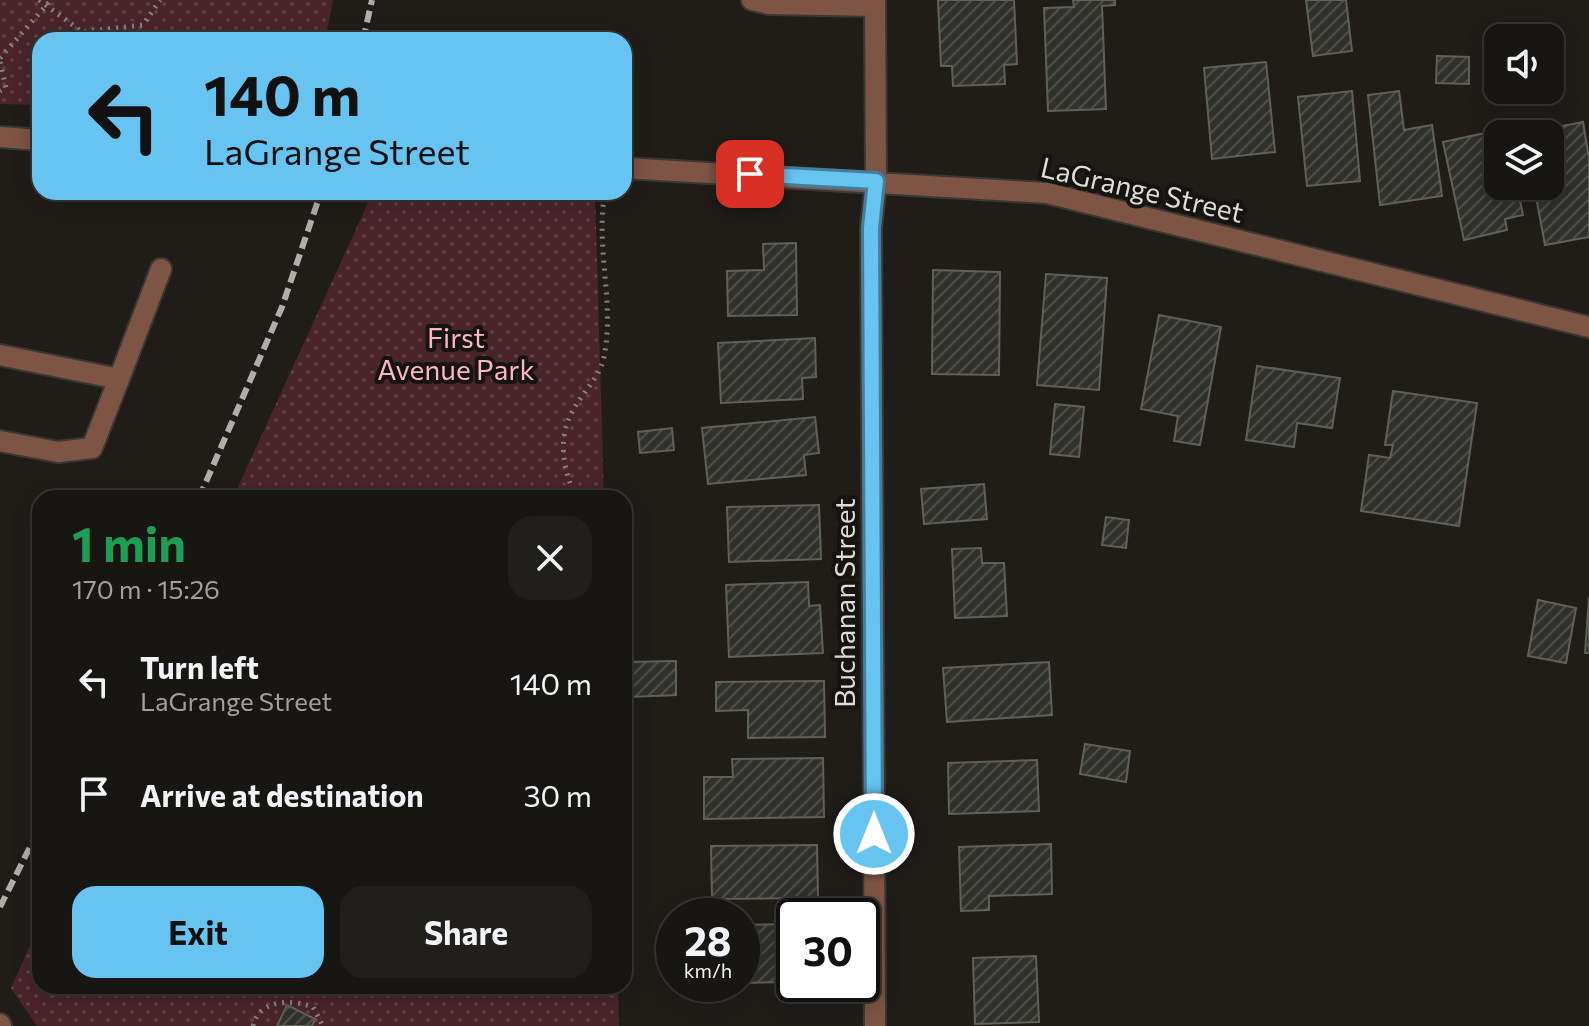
<!DOCTYPE html>
<meta charset="utf-8">
<style>
:root{--surface:#181613;--page:#211f1c;--text:#f1f3f6;--muted:#9f9fa0;--line:#363533;--accent:#67c4f0}
body{margin:0;font-family:Commissioner,sans-serif;background:var(--page);color:var(--text);height:100vh;display:flex;flex-direction:column;font-size:30px;white-space:nowrap}
*{box-sizing:border-box;margin:0}
p{font-size:26px;color:var(--muted)}
.icon{flex:none;width:44px;height:44px;fill:none;stroke:currentColor;stroke-width:2;stroke-linecap:round;stroke-linejoin:round}
.map{position:relative;flex:1;overflow:hidden}
.sheet{position:absolute;left:32px;top:490px;width:600px;height:504px;display:flex;flex-direction:column;background:var(--surface);border-radius:24px;box-shadow:0 4px 20px #0003,0 0 0 2px var(--line)}
.sheet>*{flex:none}
.banner{position:absolute;left:32px;top:32px;width:600px;height:168px;border-radius:24px;box-shadow:0 4px 20px #0003,0 0 0 2px var(--line);background:#67c4f0;color:#111;overflow:hidden}
.controls{position:absolute;left:1484px;top:24px;display:grid;gap:16px}
.controls a{display:grid;place-items:center;width:80px;height:80px;border-radius:16px;background:var(--surface);box-shadow:0 4px 20px #0003,0 0 0 2px var(--line);font-size:40px}
.speed{position:absolute;left:656px;top:898px;display:flex;gap:16px;font-size:40px;font-weight:700;text-align:center}
.speed>*{display:grid;place-content:center;width:104px;height:104px;border-radius:50%;background:var(--surface);box-shadow:0 4px 20px #0003,0 0 0 2px var(--line);line-height:1}
.speed small{font-size:20px;font-weight:400}
.speed .limit{border:4px solid #111;border-radius:12px;background:#fff;color:#111}
.pin{position:absolute;display:grid;place-items:center;width:68px;height:68px;color:#fff;margin:-34px;border-radius:16px;box-shadow:0 4px 12px #0006}
.me{position:absolute;width:88px;margin:-44px;rotate:0deg;stroke-linejoin:round;filter:drop-shadow(0 0 6px #0008)}
.turn{display:flex;align-items:center;gap:28px;height:168px;padding:0 40px;font-size:36px}
.turn .icon{width:104px;height:104px;stroke-width:2.5}
.turn b{display:block;font-size:56px;line-height:68px}
.round{display:grid;place-items:center;flex:none;width:84px;height:84px;border-radius:24px;background:var(--page)}
.headline{display:flex;align-items:center;justify-content:space-between;height:136px;padding:0 40px}
h1{font-size:48px;font-weight:700;line-height:60px;color:#1e9e55}
.action{display:flex;gap:16px;margin-top:auto;padding:16px 40px}
.action a{flex:1;height:92px;border-radius:24px;background:var(--accent);color:#111;font-size:32px;font-weight:700;line-height:92px;text-align:center}
.action a+a{background:var(--page);color:var(--text)}
ul{padding:0;list-style:none}
li{display:flex;align-items:center;gap:24px;height:112px;padding:0 40px}
li div{flex:1}
li b{display:block;font-size:30px}
li em{font-style:normal}
.map>svg:first-child{display:block}
</style>
<div class="map">
<svg width="1589" height="1026" viewBox="0 0 1589 1026">
<defs>
<pattern id="park-dots" width="8" height="8" patternUnits="userSpaceOnUse" patternTransform="scale(2)"><rect width="8" height="8" fill="#49242b"/><path d="M2 2h.1M6 6h.1" fill="none" stroke="#634349" stroke-width="1.8" stroke-linecap="round"/></pattern>
<pattern id="building-hatch" width="6" height="6" patternUnits="userSpaceOnUse" patternTransform="scale(2)"><rect width="6" height="6" fill="#31312c"/><path d="M-1 1l2-2M0 6l6-6M5 7l2-2" fill="none" stroke="#4e4e4a"/></pattern>
</defs>
<rect width="100%" height="100%" fill="#201d19"/>
<path fill="url(#park-dots)" d="M0,0H333L325,40H40V105L0,104Z
M373,192L595,194L604,498H233Z
M40,923V986H618L619,1026H37L11,988Z"/>
<path fill="url(#building-hatch)" stroke="#60605a" stroke-width="2" d="M938,0H1014L1017,64L1004,65L1005,84L953,86L952,66H941Z
M1073,0H1115V5L1102,6L1106,109L1048,111L1044,8L1074,7Z
M1306,0H1346L1352,51L1313,56Z
M1437,56L1469,57V84L1436,83Z
M1266,62L1275,152L1212,159L1204,68Z
M1352,91L1360,181L1307,186L1298,97Z
M1399,91L1404,130L1432,125L1442,196L1380,205L1368,95Z
M1583,122L1589,158V237L1545,245L1534,186H1550V134H1543L1542,130Z
M1490,132L1498,186H1517L1523,215L1505,219L1507,230L1464,240L1443,142Z
M796,243L797,315L728,316L727,271L764,270L763,244Z
M933,270L1000,272L999,375L932,374Z
M1046,274L1107,278L1099,390L1037,385Z
M1159,315L1221,327L1200,445L1174,441L1178,416L1141,409Z
M815,338L816,377L802,378L803,399L721,403L718,343Z
M1257,366L1340,378L1332,428L1297,423L1294,447L1246,440Z
M1393,391L1477,403L1459,526L1361,511L1369,455L1390,458L1393,445H1385Z
M1055,404L1084,407L1079,457L1050,454Z
M815,417L819,453L804,455L806,475L708,484L702,428Z
M672,428L674,450L640,453L638,432Z
M984,484L987,519L924,524L921,489Z
M819,505L821,559L729,562L727,507Z
M1106,517L1129,520L1126,548L1102,545Z
M981,548L982,563H1004L1007,616L955,618L952,549Z
M808,582L809,606L820,605L823,653L729,657L726,585Z
M1589,597V653H1585Z
M1538,600L1576,608L1566,663L1528,656Z
M676,661V695L630,697L629,662Z
M1049,662L1052,715L947,722L943,668Z
M824,681L825,737L748,738V710L716,711V682Z
M1085,744L1130,751L1126,782L1080,774Z
M823,758L824,817L704,819V777H733L732,759Z
M1037,760L1039,811L949,814L948,763Z
M1051,844L1052,894L989,896V910L961,911L959,847Z
M817,845L818,898L712,899L711,846Z
M794,924V982L742,983V925Z
M1036,956L1039,1022L975,1024L973,958Z
M287,1005L315,1019L312,1026H277Z"/>
<g fill="none" stroke-linecap="round" stroke-linejoin="round">
<defs>
<path id="minor" d="M752,0L769,4L875,6
M0,137L40,140
M624,168L1047,193L1589,327
M0,355L119,379L161,269
M0,441L58,452L92,448L119,379
M0,1024L1,1026
M875,1026L871,228L876,181L875,0"/>
</defs>
<use href="#minor" stroke="#3b3834" stroke-width="24"/>
<path stroke="#85827f" stroke-width="5" stroke-dasharray="2 6" stroke-linecap="butt" d="M39,0L82,32L143,25L160,0
M0,58L51,0
M0,62L6,88L0,91
M576,498C563,469 557,439 573,410C583,392 600,377 604,357C615,302 595,247 605,192
M253,1026C259,999 292,999 313,1007L323,1026"/>
<use href="#minor" stroke="#7e5445" stroke-width="20"/>
<path stroke="#b0aeac" stroke-width="6" stroke-dasharray="12 6" stroke-linecap="butt" d="M363,40L372,0
M199,498L282,307L321,192
M0,907L40,827"/>
</g>
<g fill="none" stroke-linecap="round" stroke-linejoin="round">
<defs>
<path id="route" d="M750,174L876,181L871,228L874,834"/>
</defs>
<use href="#route" stroke="#437f9c" stroke-width="20"/>
<use href="#route" stroke="#67c4f0" stroke-width="14"/>
</g>
<g text-anchor="middle" stroke-width="8" stroke-linejoin="round" paint-order="stroke">
<g font-size="28" fill="#dedcda" stroke="#161410">
<text transform="translate(1142 190) rotate(13)" y="10">LaGrange Street</text>
<text transform="translate(845 603) rotate(-90)" y="10">Buchanan Street</text>
</g>
<g font-size="28" fill="#feb5c1" stroke="#161410">
<text x="456" y="348">First<tspan x="456" dy="32">Avenue Park</tspan></text>
</g>
</g>
</svg>
<div class="controls">
<a><svg class="icon" aria-label="sound" viewBox="0 0 24 24"><path d="M4 9h4l5-4v14l-5-4H4zM17 9q2 3 0 6"/></svg></a>
<a><svg class="icon" aria-label="layers" viewBox="0 0 24 24"><path d="M12 4l9 5-9 5-9-5zM3 14l9 5 9-5"/></svg></a>
</div>
<div class="speed"><div>28<small>km/h</small></div><div class="limit">30</div></div>
<div class="pin" style="left:750px;top:174px;background:#d93025"><svg class="icon" aria-label="arrive" viewBox="0 0 24 24"><path d="M6 21V4h12l-3 4 3 4H6"/></svg></div>
<svg class="me" style="left:874px;top:834px" viewBox="-20 -20 40 40"><circle r="17" fill="#67c4f0" stroke="#fff" stroke-width="3"/><path d="M0-11L8 9 0 5-8 9z" fill="#fff"/></svg>
<div class="banner">
<div class="turn"><svg class="icon" aria-label="left" viewBox="0 0 24 24"><path d="M17 20v-9H6M10 6l-5 5 5 5"/></svg><div><b>140 m</b>LaGrange Street</div></div>
</div>
<section class="sheet">
<div class="headline"><div><h1>1 min</h1><p>170 m · 15:26</p></div><a class="round"><svg class="icon" aria-label="close" viewBox="0 0 24 24"><path d="M6 6l12 12M18 6L6 18"/></svg></a></div>
<ul>
<li><svg class="icon" aria-label="left" viewBox="0 0 24 24"><path d="M17 20v-9H6M10 6l-5 5 5 5"/></svg><div><b>Turn left</b><p>LaGrange Street</p></div><em>140 m</em></li>
<li><svg class="icon" aria-label="arrive" viewBox="0 0 24 24"><path d="M6 21V4h12l-3 4 3 4H6"/></svg><div><b>Arrive at destination</b></div><em>30 m</em></li>
</ul>
<div class="action"><a>Exit</a><a>Share</a></div>
</section>
</div>
